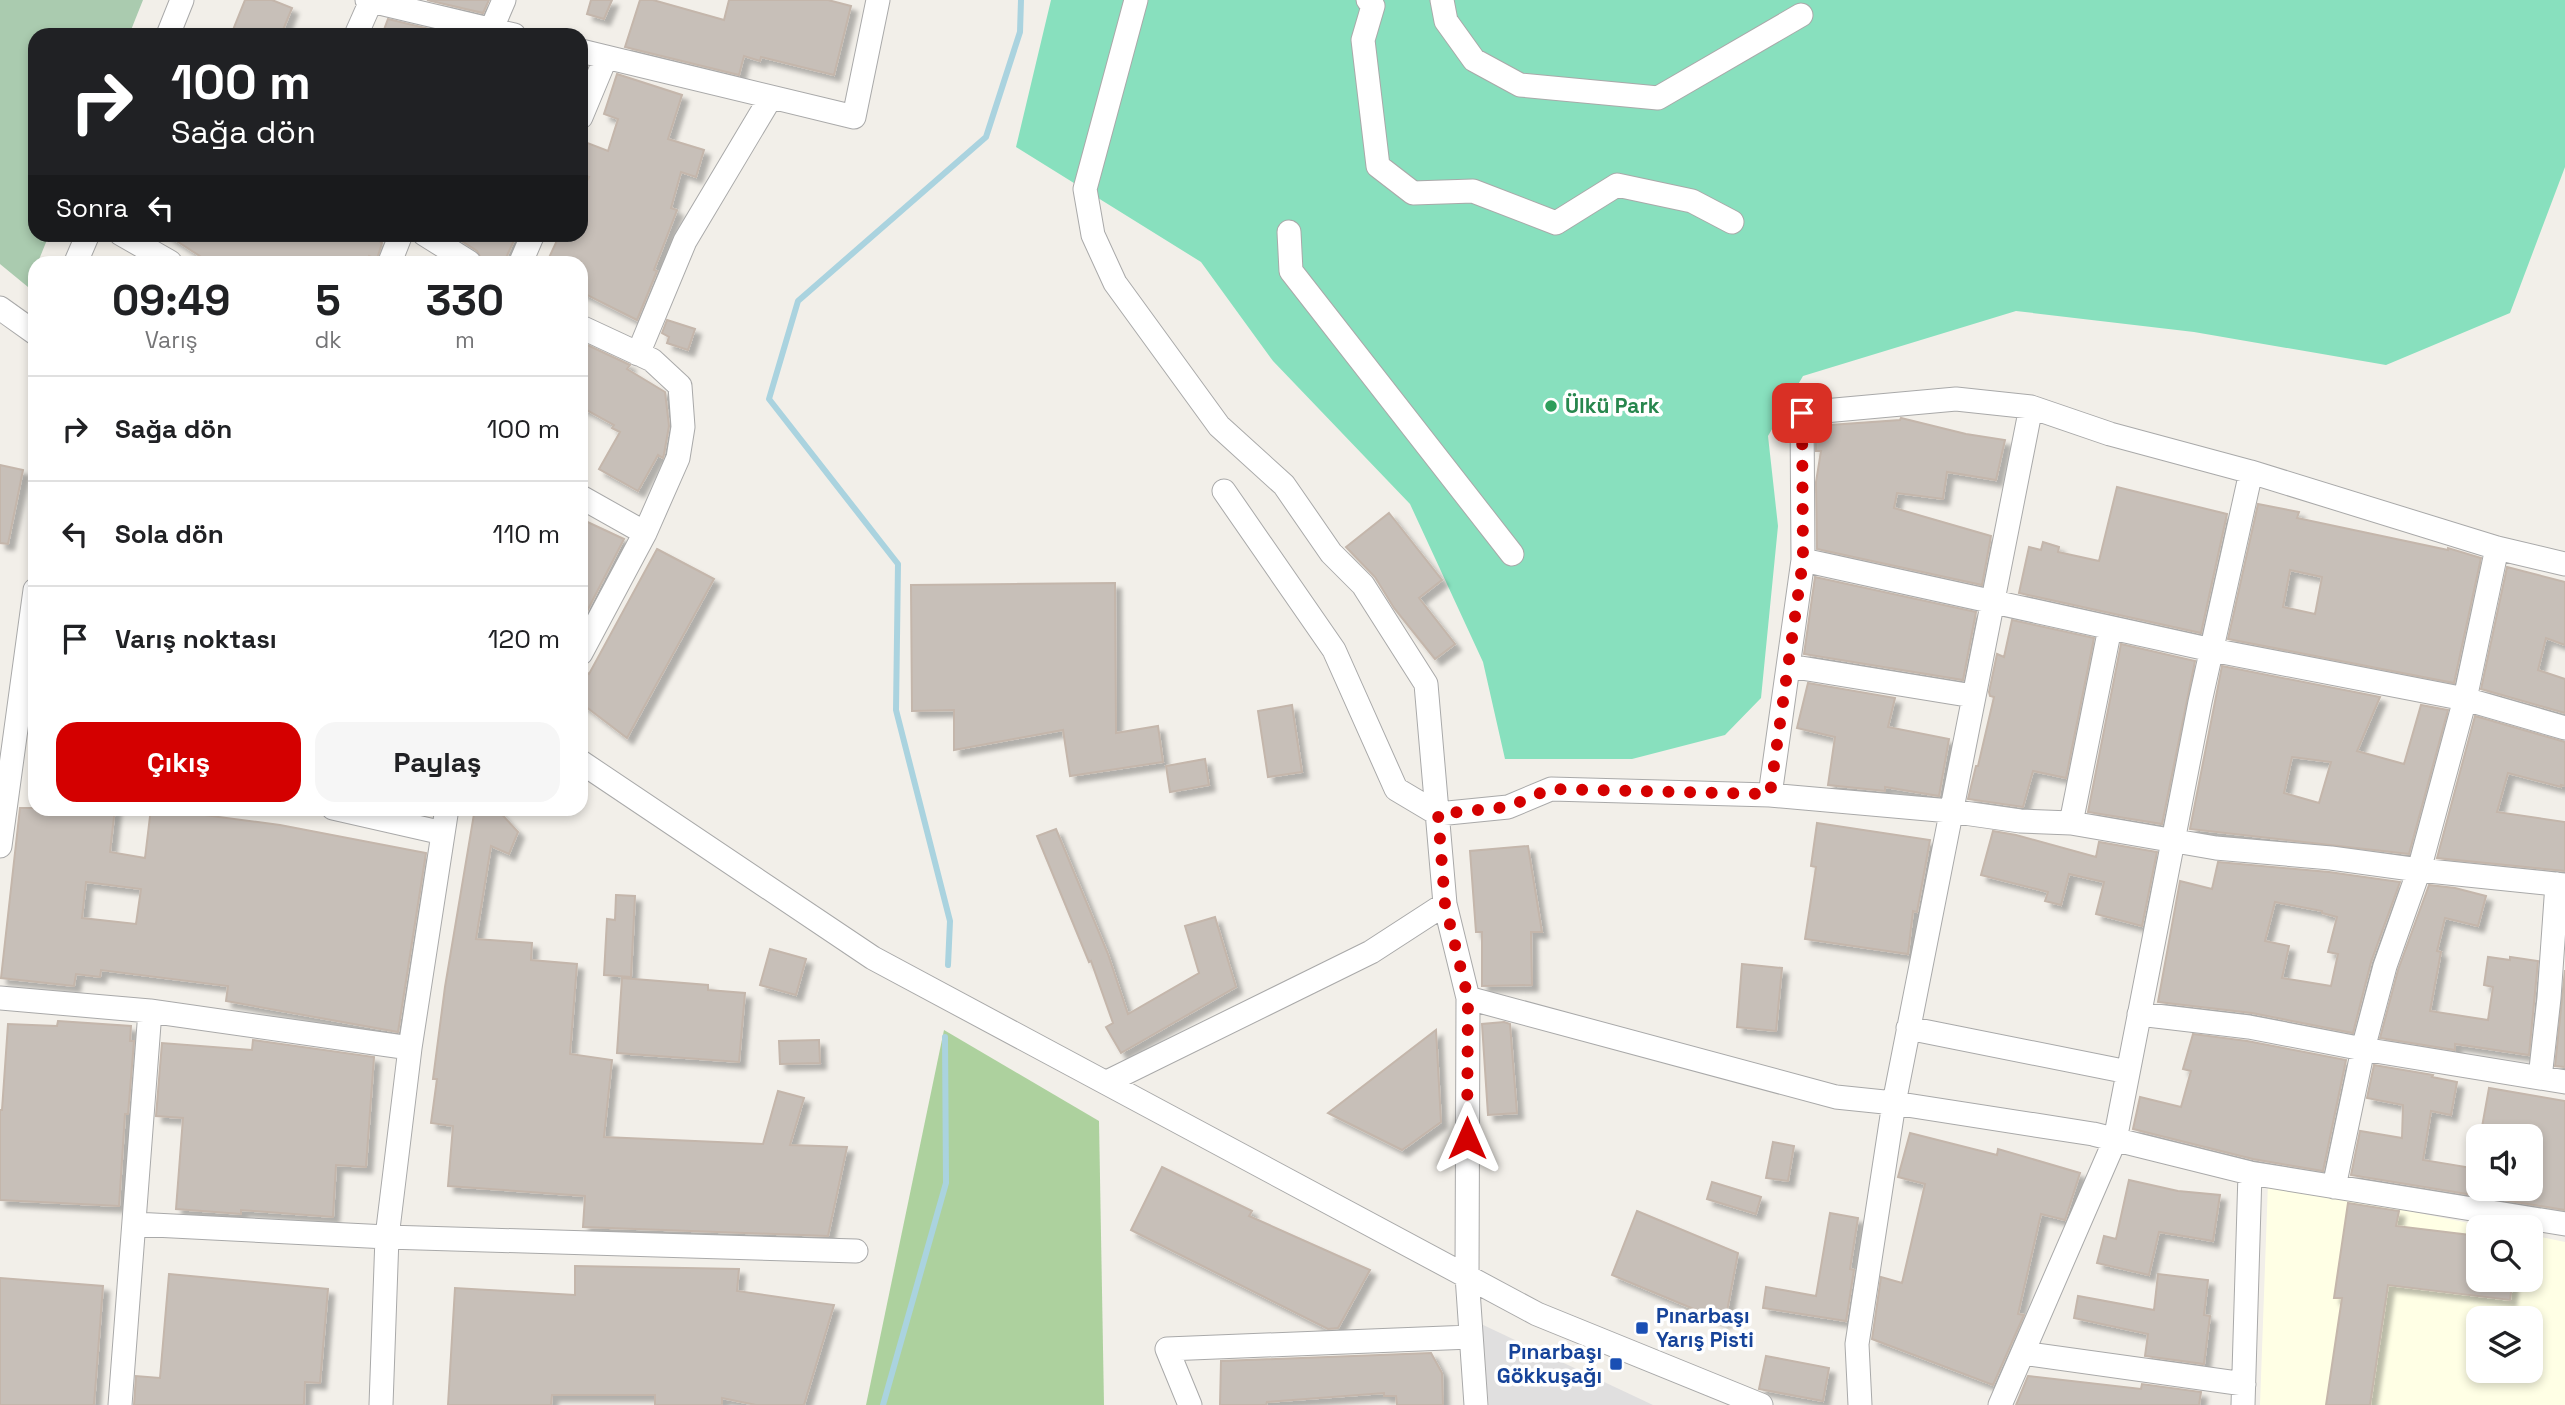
<!DOCTYPE html>
<html lang="tr">
<meta charset="utf-8">
<style>
:root{--surface:#fff;--page:#f6f6f6;--text:#202124;--muted:#757577;--line:#e0e0e0;--accent:#d40000}
body{margin:0;font-family:"Space Grotesk",sans-serif;background:var(--page);color:var(--text);height:100vh;display:flex;flex-direction:column;font-size:26px;white-space:nowrap}
*{box-sizing:border-box;margin:0}
p{font-size:23px;color:var(--muted)}
.icon{flex:none;width:38px;height:38px;fill:none;stroke:currentColor;stroke-width:2;stroke-linecap:round;stroke-linejoin:round}
.map{position:relative;flex:1;overflow:hidden}
.sheet{position:absolute;left:28px;top:256px;width:560px;height:560px;display:flex;flex-direction:column;background:var(--surface);border-radius:21px;box-shadow:0 4px 10px #0003}
.sheet>*{flex:none}
.top-card{position:absolute;left:28px;top:28px;width:560px;height:214px;border-radius:21px;box-shadow:0 4px 10px #0003;background:#202124;color:#fff;overflow:hidden}
.controls{position:absolute;left:2466px;top:1124px;display:grid;gap:14px}
.controls a{display:grid;place-items:center;width:77px;height:77px;border-radius:14px;background:var(--surface);box-shadow:0 4px 10px #0003;font-size:35px}
.pin{position:absolute;display:grid;place-items:center;width:60px;height:60px;color:#fff;margin:-30px;border-radius:14px;box-shadow:0 4px 10px #0006}
.me{position:absolute;width:77px;margin:-38px;rotate:0deg;stroke-linejoin:round;filter:drop-shadow(0 0 5px #0008)}
.turn{display:flex;align-items:center;gap:24px;height:147px;padding:0 28px;font-size:32px}
.turn .icon{width:91px;height:91px;stroke-width:2.5}
.turn b{display:block;font-size:49px;line-height:60px}
.then{display:flex;align-items:center;height:66px;padding:0 28px;background:#0003;gap:14px;font-size:26px}
.eta{display:flex;justify-content:space-evenly;align-items:center;height:119px;text-align:center}
.eta b{font-size:42px;font-weight:700;line-height:49px}
.cta{display:flex;gap:14px;margin-top:auto;padding:14px 28px}
.cta a{flex:1;height:80px;border-radius:21px;background:var(--accent);color:#fff;font-size:28px;font-weight:700;line-height:80px;text-align:center}
.cta a+a{background:var(--page);color:var(--text)}
ul{padding:0;list-style:none}
li{display:flex;align-items:center;gap:21px;height:105px;padding:0 28px;border-top:2px solid var(--line)}
li div{flex:1}
li b{display:block;font-size:26px}
li em{font-style:normal}
.map>svg:first-child{display:block}
</style>
<div class="map">
<svg width="2565" height="1405" viewBox="0 0 2565 1405">
<defs>
<filter id="shadow"><feDropShadow dx="6" dy="6" stdDeviation="2" flood-color="#0004"/></filter>
</defs>
<rect width="100%" height="100%" fill="#f2efe9"/>
<path fill="#e0dfdf" d="M1479,1323L1653,1405H1489Z"/>
<path fill="#ffffe5" fill-rule="evenodd" d="M2268,1183L2489,1227H2478V1279H2530L2531,1235L2565,1242V1405H2260ZM2478,1318H2530V1370H2478Z"/>
<path fill="#add19e" d="M944,1030L1099,1121L1104,1405H866Z"/>
<path fill="#aacbaf" d="M0,0H143L129,35H35V234L49,235L38,262H35V270L28,287L0,264Z"/>
<path fill="#88e0be" d="M1051,0H2565V167L2510,313L2386,365L2194,332L2016,311L1803,376L1768,436L1778,526L1761,698L1725,735L1632,759H1505L1483,662L1410,504L1273,361L1201,262L1016,147Z"/>
<g fill="none" stroke-linecap="round" stroke-linejoin="round">
<path stroke="#aad3df" stroke-width="6" d="M948,965L950,921L896,710L898,564L769,399L798,301L986,137L1020,32L1021,0
M883,1405L946,1183L945,1037"/>
</g>
<path fill="#c7bfb8" stroke="#c4b6ab" stroke-width="2" fill-rule="evenodd" filter="url(#shadow)" d="M245,0H272L292,8L281,35H231Z
M427,0H489L483,13Z
M591,0H612L604,19L587,14Z
M640,0H653L724,20L729,0H828L851,6L834,75L761,57L760,61L744,56L739,75L625,47Z
M388,19L454,35H382Z
M617,74L682,95L668,139L704,150L696,177L681,172L671,208L677,210L654,270L657,271L637,320L581,292V262H547L560,234H581V194L589,177L581,175V158L585,142L608,151L618,119L604,114Z
M166,234H368L382,243L377,259L369,256L367,262H209Z
M451,234H517L504,262H483L477,251Z
M667,320L695,329L688,350L667,343L669,337L662,333Z
M581,342L630,365L627,369L665,392L669,426L664,454L663,458L658,455L638,491L599,469L620,432L612,428L614,425L581,407Z
M1901,418L1966,434L2005,440L1996,480L1947,472L1943,499L1897,493L1894,508L1991,536L1982,585L1817,549L1816,482L1821,451H1816V426L1900,420Z
M0,465L23,470L8,544L0,543Z
M2117,487L2227,514L2201,633L2019,593L2029,547L2041,550L2043,542L2059,547L2058,552L2099,561Z
M2258,504L2299,512L2297,518L2448,550V548L2481,558L2454,683L2228,639ZM2290,570L2322,577L2315,614L2283,607Z
M1389,513L1442,580L1419,598L1455,644L1435,659L1394,608L1375,577L1346,547Z
M581,519L624,539L581,623Z
M657,549L714,579L627,738L581,703V670L589,674Z
M2507,567L2565,582V645L2546,638L2538,670L2565,679V713L2481,689Z
M1815,577L1976,612L1963,680L1804,654Z
M1115,583L1116,733L1158,726L1163,762L1070,776L1063,730L954,750V710L912,711L911,585Z
M2012,620L2094,638L2066,778L2033,771L2023,807L1968,799L1976,766H1978L1994,697L1990,696L1989,692L1997,654L2004,657Z
M2121,644L2195,661L2162,824L2088,812Z
M2222,666L2380,697L2357,751L2404,764L2421,705L2448,710L2409,854L2190,829ZM2292,757L2331,762L2319,803L2284,793Z
M1808,683L1895,698L1888,727L1949,739L1939,796L1885,787V791L1828,785L1835,737L1797,728Z
M1292,705L1302,772L1268,777L1258,711Z
M2475,716L2565,742V786L2561,785V787L2508,773L2497,812L2565,822V871L2437,858Z
M1205,759L1209,785L1170,792L1166,766Z
M20,808H115L110,852L145,858L151,808L280,825L426,853L398,1032L226,1001L228,986L101,970L100,977L76,974L74,986L1,978ZM86,882L141,889L136,924L82,918Z
M475,808H496L518,832L509,854L491,846L476,939L532,943L531,960L577,964L570,1054L612,1060L604,1137L763,1144L778,1091L804,1098L790,1145L847,1147L828,1236L583,1227L585,1196L448,1186L453,1126L431,1123L437,1079H433L445,987Z
M1817,823L1930,840L1917,912L1913,911L1908,954L1805,939L1816,867L1811,866Z
M1056,829L1108,954L1128,1014L1199,973L1185,926L1215,917L1236,987L1121,1053L1106,1027L1113,1023L1091,961L1089,962L1037,836Z
M1993,831L2016,835L2096,857L2099,842L2157,852L2142,926L2096,914L2104,882L2069,874L2061,905L2045,901L2048,892L1981,875Z
M1528,846L1542,932H1531L1532,985L1482,986V932H1476L1470,851Z
M2218,862L2329,872L2400,882L2371,962L2353,1033L2252,1013L2158,1002L2180,881L2212,889ZM2275,902L2322,911V913L2337,917L2328,952L2338,954L2331,986L2282,978L2289,946L2265,941Z
M2429,885L2455,888L2486,896L2478,926L2445,918L2437,951L2441,952L2430,1011L2488,1020L2493,987L2484,985L2488,957L2510,960V957L2538,961L2529,1055L2455,1044V1050L2380,1038L2398,970Z
M616,895L635,896L631,977L604,975L607,919L615,920Z
M770,949L806,959L796,995L760,985Z
M1742,964L1782,968L1776,1031L1737,1027Z
M2565,970V1067L2555,1066Z
M622,978L708,985V990L745,993L739,1062L617,1053Z
M58,1021L131,1026L130,1041H134L128,1114H125L119,1206L0,1200V1110H2L8,1024L57,1026Z
M1504,1022L1510,1024L1517,1113L1488,1115L1482,1024Z
M1436,1030L1441,1122L1402,1150L1328,1113Z
M2193,1034L2247,1041L2346,1060L2323,1171L2253,1159L2133,1129L2140,1097L2181,1107L2191,1071L2183,1069Z
M253,1040L374,1057L366,1167L336,1165L333,1217L241,1210V1214L176,1209L183,1118L156,1116L162,1043L252,1050Z
M819,1040L820,1063L780,1064L779,1041Z
M2374,1065L2433,1075L2432,1077L2457,1082L2451,1115L2431,1111L2423,1160L2472,1168L2469,1188H2530V1136L2509,1134L2510,1132L2482,1127L2489,1088L2565,1101V1210L2351,1175L2360,1131L2402,1138L2403,1105L2367,1098Z
M1910,1133L1997,1155L1998,1149L2080,1173L2065,1220L2041,1214L2018,1314L2024,1315L1993,1385L1872,1339L1881,1277L1902,1283L1925,1184L1898,1177Z
M1773,1142L1794,1146L1788,1181L1766,1178Z
M1162,1167L1252,1211L1249,1216L1370,1270L1338,1328L1328,1329L1131,1230Z
M2129,1180L2178,1191L2220,1195L2213,1241L2159,1232L2149,1275L2097,1263L2104,1236L2116,1239Z
M1712,1182L1761,1197L1756,1214L1707,1199Z
M2348,1203L2399,1211L2396,1226L2478,1236V1279H2513L2510,1300L2388,1285L2370,1405H2326L2342,1298H2334Z
M1637,1211L1738,1253L1725,1322L1612,1275Z
M1830,1213L1858,1218L1850,1269L1854,1270L1846,1321L1763,1308L1766,1287L1816,1296Z
M575,1266L739,1269L737,1291L834,1305L804,1405H756L722,1398V1405H655V1395H552L551,1405H448L455,1288L575,1295Z
M169,1274L328,1289L320,1383L305,1382L304,1405H134L136,1376L160,1378Z
M2158,1274L2208,1280L2204,1315L2210,1316L2204,1364L2145,1356L2148,1334L2074,1318L2078,1296L2154,1310Z
M0,1278L103,1286L94,1405H0Z
M1431,1353L1442,1373L1443,1405H1397L1396,1396H1384V1393L1267,1402L1266,1405H1220L1221,1361Z
M1766,1356L1829,1368L1823,1401L1759,1389Z
M2028,1376L2141,1389L2142,1384L2201,1392L2199,1405H2016Z"/>
<g fill="none" stroke-linecap="round" stroke-linejoin="round">
<defs>
<path id="minor" d="M367,0L514,35
M1136,0L1085,189L1093,235L1115,283L1219,426L1284,485L1331,553L1363,585L1426,684L1445,904L1468,998L1467,1276L1476,1405
M1368,0L1373,6L1363,40L1378,166L1413,193L1473,191L1556,223L1617,185L1692,201L1732,222
M1442,0L1446,21L1474,60L1520,85L1658,98L1801,15
M168,35L182,0
M356,35L371,1
M489,35L504,0
M581,51L854,117L878,0
M581,117L606,57
M1289,232L1291,271L1512,554
M121,234L170,262
M424,234L469,262
M76,262L88,234
M390,262L401,234
M521,262L533,234
M0,308L35,333
M581,327L652,360L680,386L683,427L678,458L645,533L581,653
M638,354L685,241L771,97
M1224,491L1334,650L1396,789L1438,814L1508,807L1551,789L1770,795L1950,811L2020,821L2071,823L2216,848L2331,858L2419,870L2565,885
M581,497L645,533
M1803,560L2212,650L2465,699L2565,728
M1789,666L1973,696
M581,762L873,958L1537,1314L1761,1405
M1770,795L1803,560L1802,413L1956,399L2031,407L2110,434L2251,472L2497,548L2565,564
M333,808L443,833
M2071,823L2110,628
M0,846L35,590
M0,998L150,1011L410,1048
M1468,998L1836,1097L1894,1103L2093,1134L2250,1173L2565,1224
M2139,1014L2249,1027L2363,1049L2565,1082
M1908,1028L2128,1072
M2540,1078L2549,998L2557,884
M1107,1082L1371,952L1445,904
M2334,1187L2363,1049L2385,966L2419,870L2465,699L2497,548
M134,1224L387,1237L856,1251
M2023,1353L2244,1384
M120,1405L150,1011
M381,1405L387,1237L410,1048L447,808
M1190,1405L1167,1349L1471,1337
M1860,1405L1857,1344L1894,1103L2031,407
M2000,1405L2115,1140L2200,702L2251,472
M2243,1405L2250,1173"/>
</defs>
<use href="#minor" stroke="#a9a9a9" stroke-width="25"/>
<use href="#minor" stroke="#fff" stroke-width="23"/>
</g>
<g fill="none" stroke-linecap="round" stroke-linejoin="round">
<path stroke="#d40000" stroke-width="12" stroke-dasharray="0 21.6" d="M1467,1138L1468,998L1445,904L1438,814L1508,807L1550,789L1770,794L1803,560L1802,413"/>
</g>
<circle fill="#2e9e5b" stroke="#fff" stroke-width="2.5" cx="1551" cy="406" r="7"/>
<g fill="#1a4fb4" stroke="#fff" stroke-width="2.5">
<rect x="1635" y="1321" width="14" height="14" rx="3.5"/>
<rect x="1609" y="1357" width="14" height="14" rx="3.5"/>
</g>
<g text-anchor="middle" stroke-width="7" stroke-linejoin="round" paint-order="stroke">
<g font-size="21" font-weight="bold" fill="#27864d" stroke="#fff" text-anchor="start">
<text x="1565" y="413">Ülkü Park</text>
</g>
<g font-size="21" font-weight="bold" fill="#164399" stroke="#fff" text-anchor="start">
<text x="1656" y="1323">Pınarbaşı<tspan x="1656" dy="24">Yarış Pisti</tspan></text>
<text x="1602" y="1359" text-anchor="end">Pınarbaşı<tspan x="1602" dy="24">Gökkuşağı</tspan></text>
</g>
</g>
</svg>
<div class="controls">
<a><svg class="icon" aria-label="sound" viewBox="0 0 24 24"><path d="M4 9h4l5-4v14l-5-4H4zM17 9q2 3 0 6"/></svg></a>
<a><svg class="icon" aria-label="search" viewBox="0 0 24 24"><circle cx="10" cy="10" r="6"/><path d="M15 15l6 6"/></svg></a>
<a><svg class="icon" aria-label="layers" viewBox="0 0 24 24"><path d="M12 4l9 5-9 5-9-5zM3 14l9 5 9-5"/></svg></a>
</div>
<div class="pin" style="left:1802px;top:413px;background:#d93025"><svg class="icon" aria-label="arrive" viewBox="0 0 24 24"><path d="M6 21V4h12l-3 4 3 4H6"/></svg></div>
<svg class="me" style="left:1467px;top:1138px" viewBox="-20 -20 40 40"><path d="M0-17L14 15 0 8-14 15z" fill="#d40000" stroke="#fff" stroke-width="4"/></svg>
<div class="top-card">
<div class="turn"><svg class="icon" aria-label="right" viewBox="0 0 24 24"><path d="M7 20v-9h11M14 6l5 5-5 5"/></svg><div><b>100 m</b>Sağa dön</div></div>
<div class="then">Sonra<svg class="icon" aria-label="left" viewBox="0 0 24 24"><path d="M17 20v-9H6M10 6l-5 5 5 5"/></svg></div>
</div>
<section class="sheet">
<div class="eta">
<div><b>09:49</b><p>Varış</p></div>
<div><b>5</b><p>dk</p></div>
<div><b>330</b><p>m</p></div>
</div>
<ul>
<li><svg class="icon" aria-label="right" viewBox="0 0 24 24"><path d="M7 20v-9h11M14 6l5 5-5 5"/></svg><div><b>Sağa dön</b></div><em>100 m</em></li>
<li><svg class="icon" aria-label="left" viewBox="0 0 24 24"><path d="M17 20v-9H6M10 6l-5 5 5 5"/></svg><div><b>Sola dön</b></div><em>110 m</em></li>
<li><svg class="icon" aria-label="arrive" viewBox="0 0 24 24"><path d="M6 21V4h12l-3 4 3 4H6"/></svg><div><b>Varış noktası</b></div><em>120 m</em></li>
</ul>
<div class="cta"><a>Çıkış</a><a>Paylaş</a></div>
</section>
</div>
